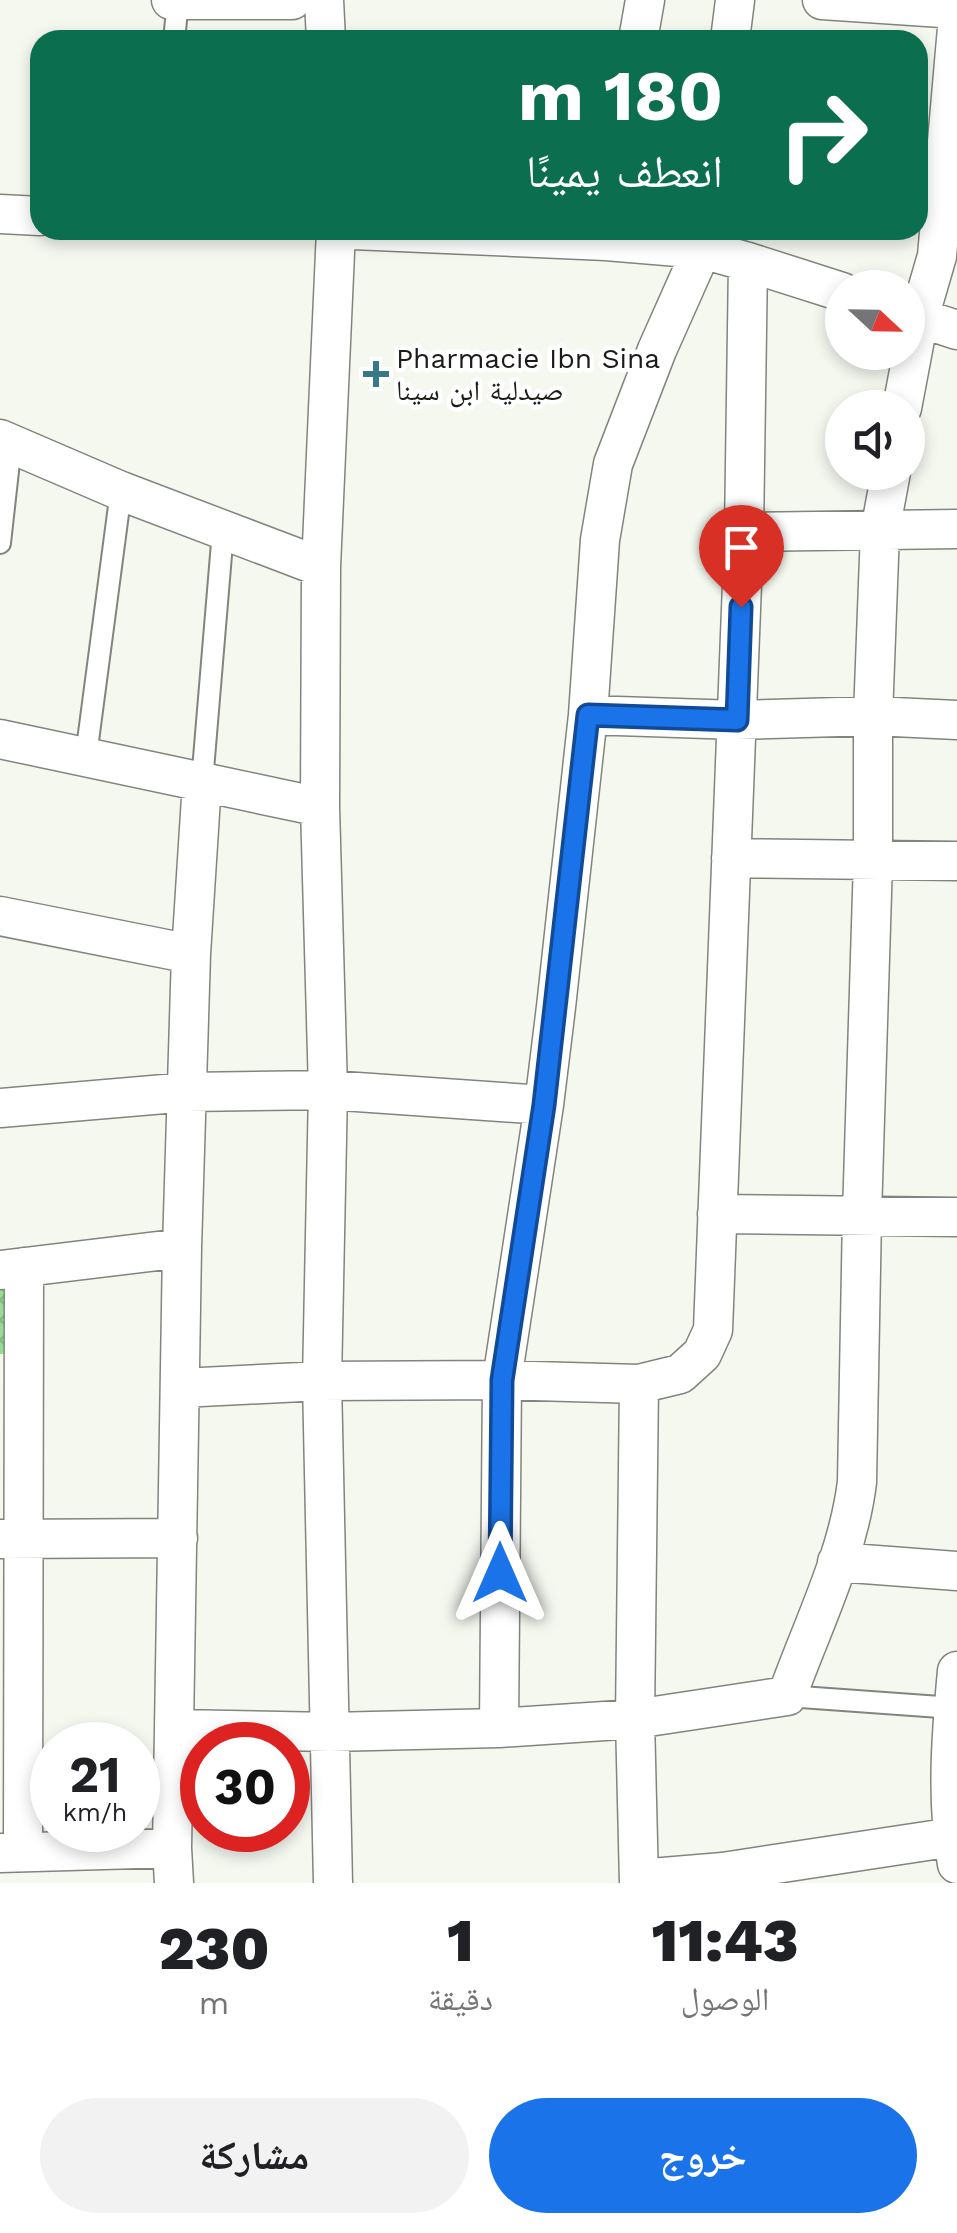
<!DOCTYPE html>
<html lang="ar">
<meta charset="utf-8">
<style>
:root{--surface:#fff;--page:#f2f2f2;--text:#202124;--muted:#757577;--accent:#1a73e8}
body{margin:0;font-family:"Work Sans","Noto Naskh Arabic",sans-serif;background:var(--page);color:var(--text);direction:rtl;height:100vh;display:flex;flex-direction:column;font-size:38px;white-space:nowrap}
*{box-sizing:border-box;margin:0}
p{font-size:32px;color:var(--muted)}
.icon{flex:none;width:55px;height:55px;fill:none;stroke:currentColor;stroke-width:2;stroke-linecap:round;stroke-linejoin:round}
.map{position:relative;height:1883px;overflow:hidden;direction:ltr}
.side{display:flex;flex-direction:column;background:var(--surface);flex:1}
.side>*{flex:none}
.guide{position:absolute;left:30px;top:30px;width:898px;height:210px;border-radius:30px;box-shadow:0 5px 15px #0003;direction:rtl;background:#0b6e4f;color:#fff;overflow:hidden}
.needle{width:65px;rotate:112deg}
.tools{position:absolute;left:825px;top:270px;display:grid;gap:20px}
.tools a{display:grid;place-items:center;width:100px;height:100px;border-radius:50%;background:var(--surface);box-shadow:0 5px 15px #0003;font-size:50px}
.speed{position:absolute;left:30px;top:1722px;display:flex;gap:20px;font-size:50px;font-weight:700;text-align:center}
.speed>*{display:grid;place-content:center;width:130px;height:130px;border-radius:50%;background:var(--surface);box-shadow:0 5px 15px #0003;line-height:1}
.speed small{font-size:25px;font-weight:400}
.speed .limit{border:15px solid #d22;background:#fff;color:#111}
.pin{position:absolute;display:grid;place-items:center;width:85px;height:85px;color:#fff;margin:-102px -42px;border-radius:50% 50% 50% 0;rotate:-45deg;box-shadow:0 0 10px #0007}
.pin .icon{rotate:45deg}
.me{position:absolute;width:110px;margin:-55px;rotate:0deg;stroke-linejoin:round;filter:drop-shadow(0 0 8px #0008)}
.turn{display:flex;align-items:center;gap:35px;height:210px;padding:0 40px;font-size:45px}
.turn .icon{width:130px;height:130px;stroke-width:2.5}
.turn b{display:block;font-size:70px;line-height:85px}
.eta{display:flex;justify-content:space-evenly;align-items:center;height:170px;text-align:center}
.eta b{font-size:60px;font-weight:800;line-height:70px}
.button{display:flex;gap:20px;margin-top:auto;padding:20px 40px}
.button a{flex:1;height:115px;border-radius:60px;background:var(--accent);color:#fff;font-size:40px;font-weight:800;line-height:115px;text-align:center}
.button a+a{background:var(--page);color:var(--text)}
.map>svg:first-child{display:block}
</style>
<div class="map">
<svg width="957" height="1883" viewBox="0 0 957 1883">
<defs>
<pattern id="building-cross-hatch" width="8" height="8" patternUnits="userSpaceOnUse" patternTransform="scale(2.5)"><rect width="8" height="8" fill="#95dd90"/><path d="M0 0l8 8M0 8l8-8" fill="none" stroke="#80bd7c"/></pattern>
</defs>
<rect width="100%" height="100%" fill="#f4f8ef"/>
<path fill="url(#building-cross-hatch)" d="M0,1278H5L10,1353L0,1354Z"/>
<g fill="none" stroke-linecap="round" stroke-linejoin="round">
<defs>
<path id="service" d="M174,40L178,1
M0,543L11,444
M86,756L121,491
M202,782L223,531
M787,1696L954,1708"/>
<path id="minor" d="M171,0H292
M324,0L326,40
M822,0L957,9
M638,40L645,0
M730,40L735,0
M0,214L40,216
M353,230L606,241L702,249L748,262L842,292
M908,314L957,330
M902,408L919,318L937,256L957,28
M0,439L121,491L321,567
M744,532L957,529
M588,715L737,720L873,716L957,720
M0,739L320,807
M731,858L957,861
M0,916L191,954
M0,1108L188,1092L328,1090L544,1105
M717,1214L957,1217
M1,1270L182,1248
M181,1388L322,1381L502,1380L639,1384L680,1374L702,1354L713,1330L744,532L748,262
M0,1539L178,1538
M837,1562L957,1571
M957,1671C951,1736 946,1800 957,1864
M499,1728L502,1380L544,1105L556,1007L588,715L600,540L613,464L657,350L702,249L705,230
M174,1729L330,1732L499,1728L635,1719L787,1696C812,1626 848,1556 857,1482L862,1215L873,861V716L880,531L891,472
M23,1852L24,1267
M0,1853L172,1848
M639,1879L723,1872L953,1837
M174,1883L172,1848L182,1248L191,954L202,782
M333,1883L322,1381L328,1090L320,807L321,567L336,230
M639,1883L635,1719L639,1384"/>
</defs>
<use href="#service" stroke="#81857d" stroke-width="24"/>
<use href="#minor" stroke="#81857d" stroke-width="41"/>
<use href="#service" stroke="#fff" stroke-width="20"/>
<use href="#minor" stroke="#fff" stroke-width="38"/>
</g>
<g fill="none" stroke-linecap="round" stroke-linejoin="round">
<defs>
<path id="route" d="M500,1573L502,1380L544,1105L588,715L737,720L741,607"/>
</defs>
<use href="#route" stroke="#114b97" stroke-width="25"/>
<use href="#route" stroke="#1a73e8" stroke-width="18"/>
</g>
<path fill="#367a89" stroke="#fff" stroke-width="4" d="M371 359h10v10h10v10h-10v10h-10v-10h-10v-10h10z"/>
<g text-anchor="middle" stroke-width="9" stroke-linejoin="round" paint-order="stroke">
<g font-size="28" fill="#1b1c19" stroke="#fff" text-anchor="start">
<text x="396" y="368">Pharmacie Ibn Sina<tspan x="396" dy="32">صيدلية ابن سينا</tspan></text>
</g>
</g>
</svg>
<div class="tools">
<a><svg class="needle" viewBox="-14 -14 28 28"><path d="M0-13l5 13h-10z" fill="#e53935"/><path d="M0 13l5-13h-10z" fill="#757577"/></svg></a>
<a><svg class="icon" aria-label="sound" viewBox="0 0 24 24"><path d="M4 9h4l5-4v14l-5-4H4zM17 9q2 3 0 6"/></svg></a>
</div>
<div class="speed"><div>21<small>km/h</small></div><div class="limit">30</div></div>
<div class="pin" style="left:741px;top:607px;background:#d93025"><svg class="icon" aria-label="arrive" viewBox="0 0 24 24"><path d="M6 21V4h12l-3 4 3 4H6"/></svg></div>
<svg class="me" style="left:500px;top:1573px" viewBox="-20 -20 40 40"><path d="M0-17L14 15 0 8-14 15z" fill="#1a73e8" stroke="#fff" stroke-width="4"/></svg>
<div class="guide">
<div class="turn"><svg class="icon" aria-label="right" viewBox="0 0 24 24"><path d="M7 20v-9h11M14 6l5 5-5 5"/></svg><div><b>180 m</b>انعطف يمينًا</div></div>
</div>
</div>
<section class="side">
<div class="eta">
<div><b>11:43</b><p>الوصول</p></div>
<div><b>1</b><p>دقيقة</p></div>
<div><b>230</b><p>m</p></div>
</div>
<div class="button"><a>خروج</a><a>مشاركة</a></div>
</section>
